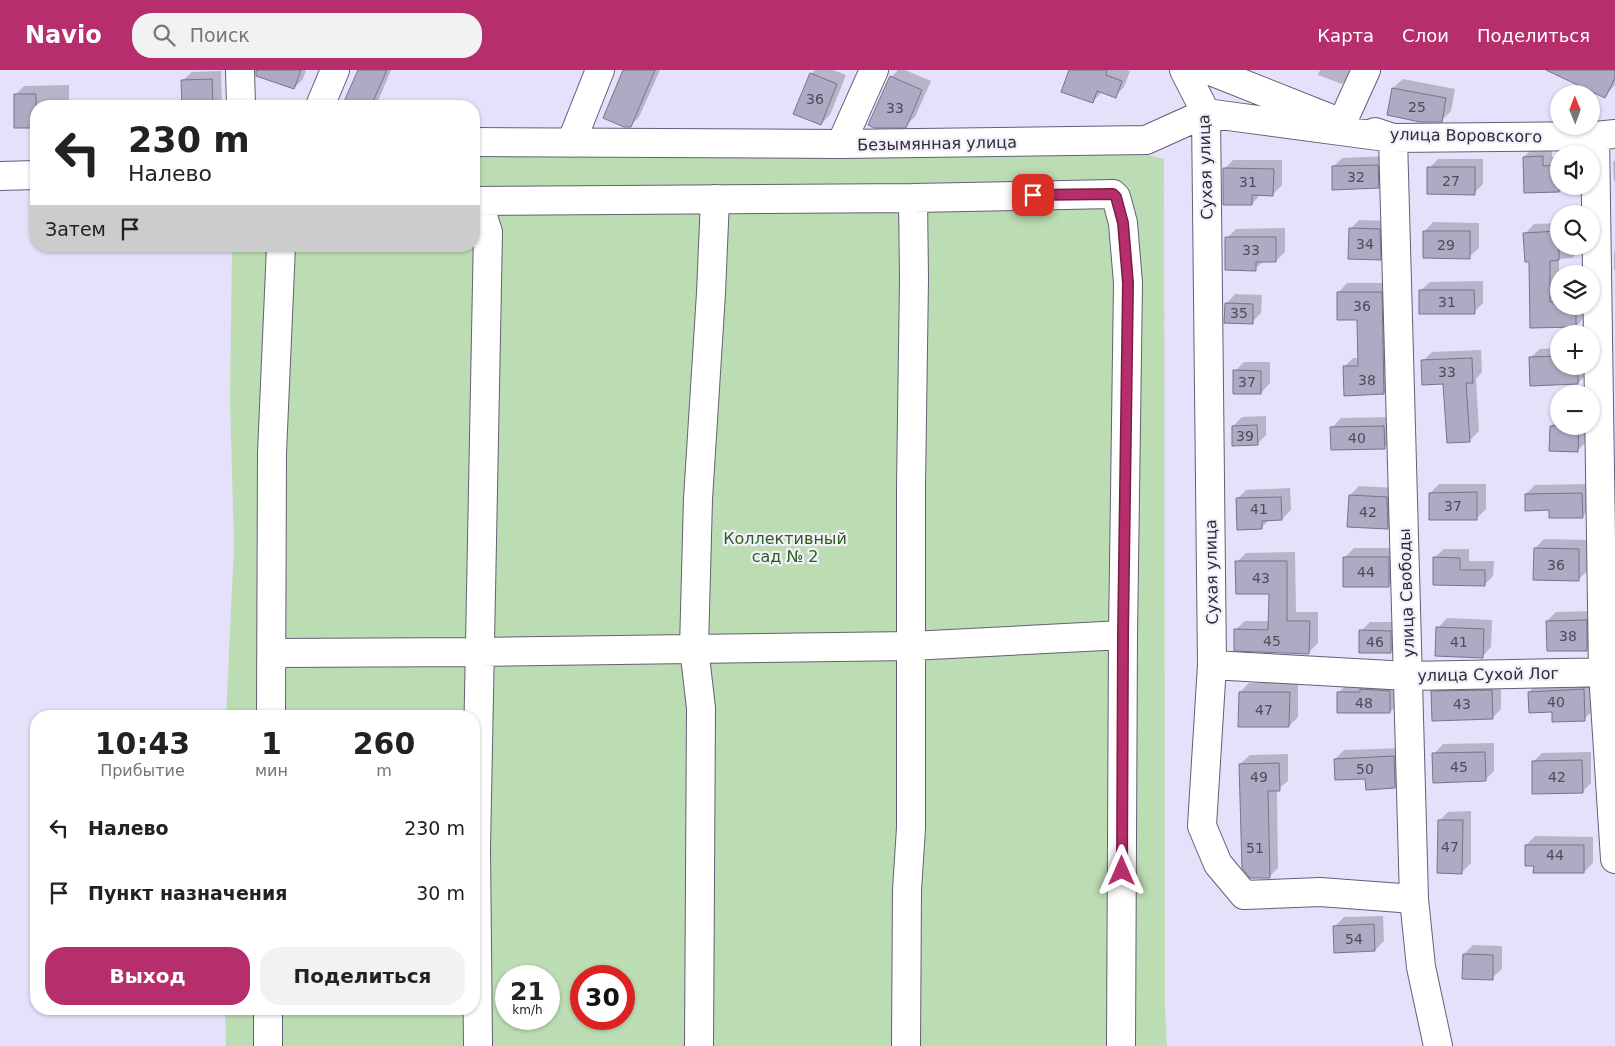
<!DOCTYPE html>
<html lang="ru">
<meta charset="utf-8">
<style>
:root{--surface:#fff;--page:#f2f2f2;--text:#222;--muted:#767676;--accent:#b72e6c}
body{margin:0;font-family:"DejaVu Sans",sans-serif;background:var(--page);color:var(--text);height:100vh;display:flex;flex-direction:column;font-size:19px;white-space:nowrap}
*{box-sizing:border-box;margin:0}
p{font-size:16px;color:var(--muted)}
.icon{flex:none;width:28px;height:28px;fill:none;stroke:currentColor;stroke-width:2;stroke-linecap:round;stroke-linejoin:round}
.map{position:relative;flex:1;overflow:hidden}
.details{position:absolute;left:30px;top:640px;width:450px;height:305px;display:flex;flex-direction:column;background:var(--surface);border-radius:20px;box-shadow:0 1px 4px #0004}
.details>*{flex:none}
.guide{position:absolute;left:30px;top:30px;width:450px;height:152px;border-radius:20px;box-shadow:0 1px 4px #0004;background:#fff;color:var(--text);overflow:hidden}
.needle{width:32px;rotate:359deg}
.buttons{position:absolute;left:1550px;top:15px;display:grid;gap:10px}
.buttons a{display:grid;place-items:center;width:50px;height:50px;border-radius:50%;background:var(--surface);box-shadow:0 1px 4px #0004;font-size:25px}
.speed{position:absolute;left:495px;top:895px;display:flex;gap:10px;font-size:25px;font-weight:700;text-align:center}
.speed>*{display:grid;place-content:center;width:65px;height:65px;border-radius:50%;background:var(--surface);box-shadow:0 1px 4px #0004;line-height:1}
.speed small{font-size:12px;font-weight:400}
.speed .limit{border:8px solid #d22;background:#fff;color:#111}
.pin{position:absolute;display:grid;place-items:center;width:42px;height:42px;color:#fff;margin:-21px;border-radius:10px;box-shadow:0 2px 8px #0006}
.me{position:absolute;width:55px;margin:-28px;rotate:0deg;stroke-linejoin:round;filter:drop-shadow(0 0 4px #0008)}
.turn{display:flex;align-items:center;gap:18px;height:105px;padding:0 15px;font-size:22px}
.turn .icon{width:65px;height:65px;stroke-width:2.5}
.turn b{display:block;font-size:35px;line-height:42px}
.then{display:flex;align-items:center;height:48px;padding:0 15px;background:#0003;gap:10px;font-size:19px}
.eta{display:flex;justify-content:space-evenly;align-items:center;height:85px;text-align:center}
.eta b{font-size:30px;font-weight:700;line-height:35px}
.primary-button{display:flex;gap:10px;margin-top:auto;padding:10px 15px}
.primary-button a{flex:1;height:58px;border-radius:20px;background:var(--accent);color:#fff;font-size:20px;font-weight:700;line-height:58px;text-align:center}
.primary-button a+a{background:var(--page);color:var(--text)}
ul{padding:0;list-style:none}
li{display:flex;align-items:center;gap:15px;height:65px;padding:0 15px}
li div{flex:1}
li b{display:block;font-size:19px}
li em{font-style:normal}
header{display:flex;align-items:center;gap:30px;box-sizing:border-box;height:70px;padding:0 25px;background:var(--accent);color:#fff}
header strong{font-size:24px}
nav{display:flex;gap:28px;margin-inline-start:auto;font-size:18px}
.search{width:350px;height:45px;background:var(--page);display:flex;align-items:center;gap:12px;box-sizing:border-box;padding:0 18px;border-radius:20px;color:var(--muted);font-size:19px}
.map>svg:first-child{display:block}
</style>
<header>
<strong>Navio</strong>
<div class="search"><svg class="icon" aria-label="search" viewBox="0 0 24 24"><circle cx="10" cy="10" r="6"/><path d="M15 15l6 6"/></svg>Поиск</div>
<nav><a>Карта</a><a>Слои</a><a>Поделиться</a></nav>
</header>
<div class="map">
<svg width="1615" height="976" viewBox="0 0 1615 976">
<rect width="100%" height="100%" fill="#e6e0fb"/>
<path fill="#bcddb3" fill-rule="evenodd" d="M1148,85L1164,89L1165,939L1167,976H226L225,939H474V646H226L234,476L230,331L232,176H474V86L670,88ZM506,906H549V949H506ZM581,906H624V949H581Z"/>
<path fill="#0003" d="M280,0H306L303,9L294,18Z
M359,0H391L376,36L344,35Z
M625,0H660L639,47L630,56Z
M815,0H833L846,5L830,45L821,54L811,4Z
M898,0H905L931,11L915,47L905,56L891,7Z
M1070,0H1126L1130,1L1124,17L1115,26L1102,22L1092,32Z
M1320,0H1353L1351,5L1342,14L1318,5Z
M1565,0H1615V15L1605,26Z
M221,1L222,36H183L182,11L192,2Z
M1403,9L1455,19L1451,41L1441,51L1393,18Z
M69,15V36H36V56H16L15,25L24,16Z
M1552,77V87H1559V116H1575L1570,121L1525,122L1524,87L1533,78Z
M1387,86V108L1378,117L1333,97L1342,88Z
M1438,89H1483V114L1474,123L1429,98Z
M1233,90H1282V115L1273,124H1261L1252,134L1224,99Z
M1615,90V111H1614L1613,92Z
M1359,150L1389,151V179L1380,188L1350,159Z
M1433,152L1479,153V178L1469,187L1424,162Z
M1559,153V176H1581V179L1572,188L1559,189V236H1585V247L1576,256H1532L1531,190L1525,164L1534,154Z
M1285,158V182L1276,191H1264L1255,199L1227,168L1236,159Z
M1615,180V200H1614V182Z
M1483,211V233L1474,242L1420,221L1430,212Z
M1347,213H1390L1393,314L1384,323L1344,297L1353,288H1359L1358,248L1338,223Z
M1235,224L1262,225L1261,243L1252,252L1226,234Z
M1559,278V296H1587V304L1578,313L1530,288L1540,279Z
M1481,280L1482,302L1476,309L1479,361L1470,370L1444,313L1423,291L1432,282Z
M1244,292H1270V313L1261,323L1235,301Z
M1266,346V365L1257,374L1233,356L1242,347Z
M1393,347V369L1384,378L1332,358L1341,348Z
M1559,348V356H1587L1586,372L1577,381L1550,380L1551,356Z
M1439,414H1486V439L1477,448L1430,423Z
M1591,414V437L1582,447L1550,439L1526,424L1535,415Z
M1359,416L1396,418V449L1387,458L1350,425Z
M1290,418L1291,440L1282,449H1270L1261,458L1237,429L1246,420Z
M1544,469L1588,470L1587,501L1578,510L1535,478Z
M1354,478H1398V507L1388,516L1345,487Z
M1444,479H1469V491H1494L1493,506L1484,515L1434,488Z
M1295,482L1296,542H1318V573L1309,582L1235,560L1245,551H1269L1270,523L1237,492L1246,483Z
M1595,541L1596,570L1587,579L1547,551L1556,542Z
M1447,548L1492,550L1491,577L1482,587L1438,558Z
M1370,552H1399V572L1390,582L1361,561Z
M1501,611V639L1492,648L1433,622L1442,612Z
M1592,611L1594,640L1584,649L1553,641L1529,622L1538,613Z
M1399,612V633L1390,642L1338,623L1347,614Z
M1249,613H1298V647L1289,656L1240,622Z
M1494,673V701L1485,710L1434,684L1443,674Z
M1403,678L1404,708L1395,717L1366,708L1335,689L1344,680Z
M1591,682V713L1582,722L1533,692L1542,683Z
M1288,684V711L1277,720L1278,798L1269,807L1240,694L1250,685Z
M1471,741V793L1462,802L1439,751L1448,742Z
M1535,766L1593,767V793L1584,802L1535,794L1526,775Z
M1383,846L1384,871L1375,880L1334,857L1344,847Z
M1473,875L1502,876V899L1492,908L1464,884Z"/>
<path fill="#afa9c3" stroke="#78738b" d="M256,0H301L294,19L256,6Z
M358,0H387L371,36H342Z
M623,0H655L631,57H624L603,48Z
M1069,0H1107L1106,5L1122,11L1116,28L1097,21L1093,33L1061,22Z
M1546,0H1615V8L1605,28Z
M810,3L837,14L821,55L793,44Z
M890,6L922,20L906,58H874L868,55Z
M212,9L213,36H182L181,10Z
M1392,18L1446,28L1442,52H1420L1387,45Z
M14,24H36V58H14Z
M1543,86V96L1559,95V122L1524,123L1523,87Z
M1378,95L1379,118L1332,120V96Z
M1427,97H1475V125L1427,124Z
M1223,98L1274,99L1273,126L1252,125V135H1223Z
M1349,158L1380,159L1381,190L1348,189Z
M1423,161H1470V189L1423,188Z
M1559,161V190L1550,191V232H1559V236H1576V257L1530,258L1529,192H1525L1523,163Z
M1225,167H1276V192H1256V201L1225,200Z
M1419,220H1474L1475,244H1419Z
M1337,222H1382L1384,324L1344,326L1343,296H1358L1357,250H1337Z
M1225,233L1253,234V254L1224,253Z
M1559,286V296H1578V314L1530,316L1529,287Z
M1472,288L1473,313H1466L1470,372L1447,373L1443,314L1422,315L1421,290Z
M1233,300L1261,301V324H1233Z
M1257,355L1258,375L1232,376V356Z
M1384,356L1385,379L1331,380L1330,357Z
M1550,356H1579L1578,382L1549,381Z
M1477,422V450H1429V423Z
M1582,423L1583,448H1549V440L1525,441V424Z
M1349,425L1387,427L1388,459L1347,457Z
M1281,427L1282,450L1262,451V459L1237,460L1236,428Z
M1534,478L1579,479V511L1533,510Z
M1343,487H1389V517H1343Z
M1433,487L1460,488V500H1485V516L1433,515Z
M1235,491H1287V551H1310L1309,584L1234,581V559L1268,560L1269,524H1236Z
M1587,550V581H1547L1546,551Z
M1436,557L1484,559L1483,588L1435,586Z
M1359,560L1391,561V583H1359Z
M1360,619L1390,621V643H1337V622H1360Z
M1584,619L1585,651L1552,652V642L1529,643L1528,622Z
M1492,620L1493,649L1432,651L1431,621Z
M1239,622H1290L1289,657H1238Z
M1485,682L1486,711L1433,713L1432,683Z
M1394,686L1395,718L1366,720L1365,709L1335,710L1334,689Z
M1582,690L1583,723L1532,724V691Z
M1279,693L1280,721H1268L1270,808H1250L1242,798L1239,694Z
M1438,750H1463L1462,804L1437,803Z
M1525,775H1584V803H1533L1534,796H1525Z
M1374,854L1375,881L1334,883L1333,856Z
M1463,884L1493,885V910L1462,909Z"/>
<g fill="none" stroke-linecap="round" stroke-linejoin="round">
<defs>
<path id="minor" d="M240,0L241,36
M1184,0L1206,43L1212,595L1202,756L1218,794L1244,825L1320,822L1414,829
M1208,0L1334,50
M320,36L335,0
M1342,53L1366,0
M1375,62L1393,68L1595,66L1615,64
M1595,66L1603,602L1615,789
M474,72L841,74L1146,70L1206,43L1393,68L1414,829L1421,897L1438,976
M571,73L600,0
M841,74L874,0
M0,106L36,105
M474,131L913,128L1113,124L1116,127L1123,153L1128,213L1123,565L1121,976
M272,583L480,582L911,576L1123,565
M1212,595L1408,606L1615,602
M271,646L272,383L281,176
M268,976V939
M478,976L476,779L488,162L478,131
M699,976L701,638L694,578L698,429L711,223L715,129
M906,976L907,820L911,758V416L914,209L913,128"/>
</defs>
<use href="#minor" stroke="#645f76" stroke-width="30"/>
<use href="#minor" stroke="#fff" stroke-width="28"/>
</g>
<g fill="none" stroke-linecap="round" stroke-linejoin="round">
<defs>
<path id="route" d="M1033,125L1113,124L1116,127L1123,153L1128,213L1123,565L1122,801"/>
</defs>
<use href="#route" stroke="#771e46" stroke-width="12"/>
<use href="#route" stroke="#b72e6c" stroke-width="9"/>
</g>
<g text-anchor="middle" stroke-width="4.5" stroke-linejoin="round" paint-order="stroke">
<g font-size="14" fill="#4e4b59">
<text x="815" y="34">36</text>
<text x="1417" y="42">25</text>
<text x="895" y="43">33</text>
<text x="1356" y="112">32</text>
<text x="1451" y="116">27</text>
<text x="1248" y="117">31</text>
<text x="1365" y="179">34</text>
<text x="1446" y="180">29</text>
<text x="1251" y="185">33</text>
<text x="1447" y="237">31</text>
<text x="1362" y="241">36</text>
<text x="1239" y="248">35</text>
<text x="1447" y="307">33</text>
<text x="1367" y="315">38</text>
<text x="1247" y="317">37</text>
<text x="1245" y="371">39</text>
<text x="1357" y="373">40</text>
<text x="1453" y="441">37</text>
<text x="1259" y="444">41</text>
<text x="1368" y="447">42</text>
<text x="1556" y="500">36</text>
<text x="1366" y="507">44</text>
<text x="1261" y="513">43</text>
<text x="1568" y="571">38</text>
<text x="1272" y="576">45</text>
<text x="1375" y="577">46</text>
<text x="1459" y="577">41</text>
<text x="1556" y="637">40</text>
<text x="1364" y="638">48</text>
<text x="1462" y="639">43</text>
<text x="1264" y="645">47</text>
<text x="1459" y="702">45</text>
<text x="1365" y="704">50</text>
<text x="1259" y="712">49</text>
<text x="1557" y="712">42</text>
<text x="1450" y="782">47</text>
<text x="1255" y="783">51</text>
<text x="1555" y="790">44</text>
<text x="1354" y="874">54</text>
</g>
<g font-size="16" fill="#2e2c36" stroke="#f2f0fb">
<text transform="translate(1466 65) rotate(1)" y="6">улица Воровского</text>
<text transform="translate(937 73) rotate(-1)" y="6">Безымянная улица</text>
<text transform="translate(1205 97) rotate(-92)" y="6">Сухая улица</text>
<text transform="translate(1211 502) rotate(-91)" y="6">Сухая улица</text>
<text transform="translate(1406 523) rotate(-92)" y="6">улица Свободы</text>
<text transform="translate(1488 604) rotate(-1)" y="6">улица Сухой Лог</text>
</g>
<g font-size="16" fill="#2b5d1b" stroke="#f2f0fb">
<text x="785" y="474">Коллективный<tspan x="785" dy="18">сад № 2</tspan></text>
</g>
</g>
</svg>
<div class="buttons">
<a><svg class="needle" viewBox="-14 -14 28 28"><path d="M0-13l5 13h-10z" fill="#e53935"/><path d="M0 13l5-13h-10z" fill="#767676"/></svg></a>
<a><svg class="icon" aria-label="sound" viewBox="0 0 24 24"><path d="M4 9h4l5-4v14l-5-4H4zM17 9q2 3 0 6"/></svg></a>
<a><svg class="icon" aria-label="search" viewBox="0 0 24 24"><circle cx="10" cy="10" r="6"/><path d="M15 15l6 6"/></svg></a>
<a><svg class="icon" aria-label="layers" viewBox="0 0 24 24"><path d="M12 4l9 5-9 5-9-5zM3 14l9 5 9-5"/></svg></a>
<a>+</a>
<a>−</a>
</div>
<div class="speed"><div>21<small>km/h</small></div><div class="limit">30</div></div>
<div class="pin" style="left:1033px;top:125px;background:#d93025"><svg class="icon" aria-label="arrive" viewBox="0 0 24 24"><path d="M6 21V4h12l-3 4 3 4H6"/></svg></div>
<svg class="me" style="left:1122px;top:801px" viewBox="-20 -20 40 40"><path d="M0-17L14 15 0 8-14 15z" fill="#b72e6c" stroke="#fff" stroke-width="4"/></svg>
<div class="guide">
<div class="turn"><svg class="icon" aria-label="left" viewBox="0 0 24 24"><path d="M17 20v-9H6M10 6l-5 5 5 5"/></svg><div><b>230 m</b>Налево</div></div>
<div class="then">Затем<svg class="icon" aria-label="arrive" viewBox="0 0 24 24"><path d="M6 21V4h12l-3 4 3 4H6"/></svg></div>
</div>
<section class="details">
<div class="eta">
<div><b>10:43</b><p>Прибытие</p></div>
<div><b>1</b><p>мин</p></div>
<div><b>260</b><p>m</p></div>
</div>
<ul>
<li><svg class="icon" aria-label="left" viewBox="0 0 24 24"><path d="M17 20v-9H6M10 6l-5 5 5 5"/></svg><div><b>Налево</b></div><em>230 m</em></li>
<li><svg class="icon" aria-label="arrive" viewBox="0 0 24 24"><path d="M6 21V4h12l-3 4 3 4H6"/></svg><div><b>Пункт назначения</b></div><em>30 m</em></li>
</ul>
<div class="primary-button"><a>Выход</a><a>Поделиться</a></div>
</section>
</div>
